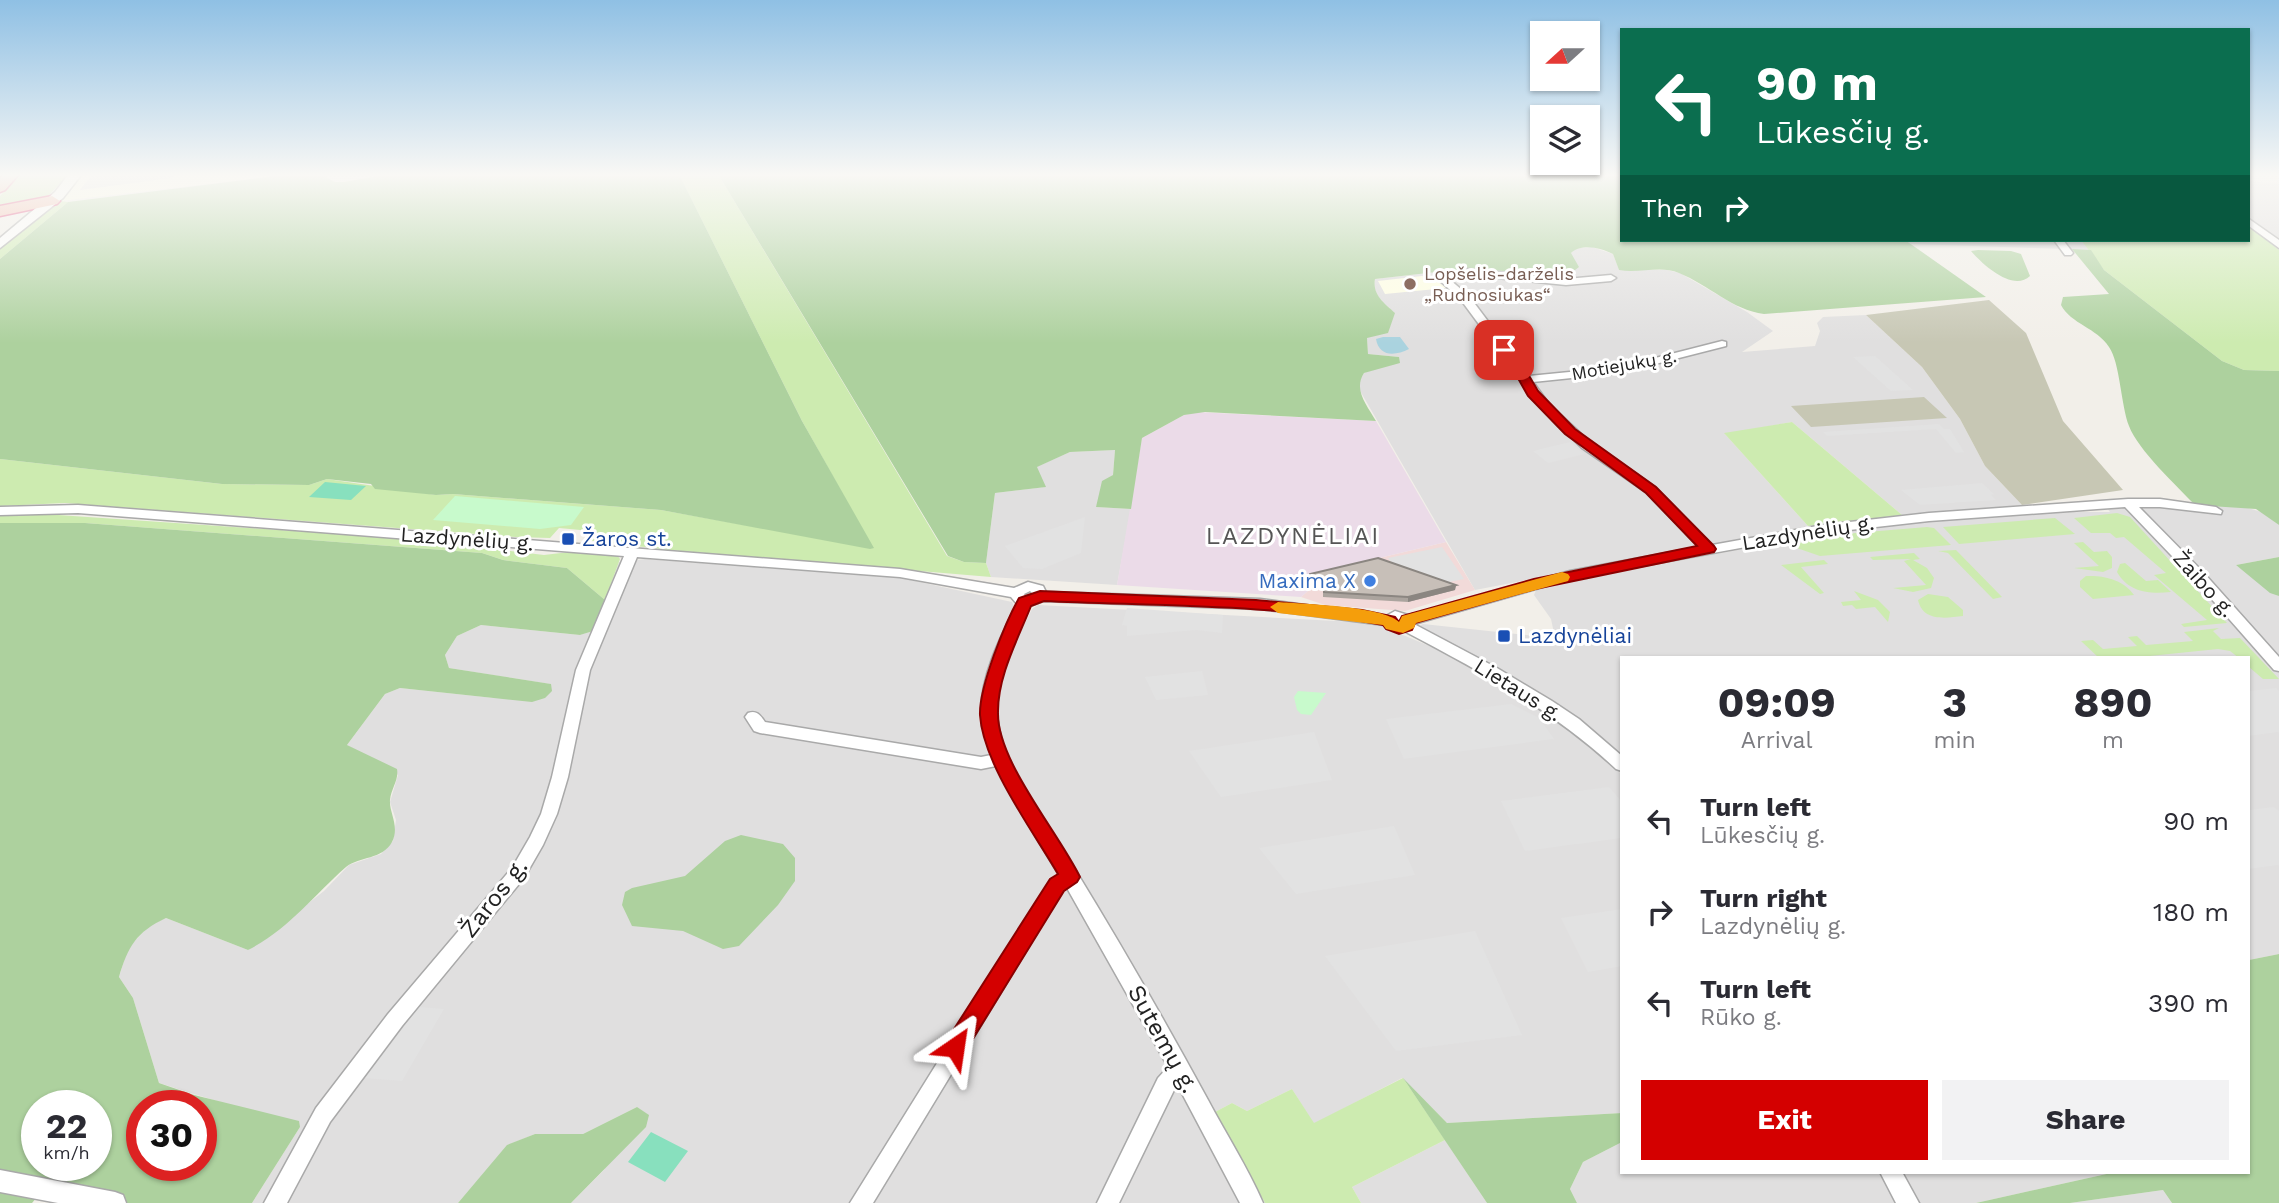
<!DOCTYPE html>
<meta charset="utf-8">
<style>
:root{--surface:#fff;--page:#f2f2f3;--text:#2b2b33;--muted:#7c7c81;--accent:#d40000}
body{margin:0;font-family:"Work Sans",sans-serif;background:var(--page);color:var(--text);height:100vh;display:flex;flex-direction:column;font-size:26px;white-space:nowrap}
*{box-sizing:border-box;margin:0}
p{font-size:23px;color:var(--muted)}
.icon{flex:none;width:38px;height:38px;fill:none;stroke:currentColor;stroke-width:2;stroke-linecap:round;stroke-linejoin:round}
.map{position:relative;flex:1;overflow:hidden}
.side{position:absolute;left:1620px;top:656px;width:630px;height:518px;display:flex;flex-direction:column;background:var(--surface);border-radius:0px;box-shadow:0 2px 5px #0004}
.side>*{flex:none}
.banner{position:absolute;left:1620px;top:28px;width:630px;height:214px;border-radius:0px;box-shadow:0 2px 5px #0004;background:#0b6e4f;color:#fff;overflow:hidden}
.needle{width:46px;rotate:249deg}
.tools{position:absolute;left:1530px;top:21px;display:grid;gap:14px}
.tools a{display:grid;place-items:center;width:70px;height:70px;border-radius:0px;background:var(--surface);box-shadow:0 2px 5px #0004;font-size:35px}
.speed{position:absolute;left:21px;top:1090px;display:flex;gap:14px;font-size:35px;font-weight:700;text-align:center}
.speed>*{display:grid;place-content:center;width:91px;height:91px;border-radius:50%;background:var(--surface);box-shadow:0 2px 5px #0004;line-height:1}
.speed small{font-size:18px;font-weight:400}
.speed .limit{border:10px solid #d22;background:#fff;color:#111}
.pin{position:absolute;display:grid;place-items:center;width:60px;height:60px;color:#fff;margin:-30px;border-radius:14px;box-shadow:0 4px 10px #0006}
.me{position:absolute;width:77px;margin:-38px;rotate:32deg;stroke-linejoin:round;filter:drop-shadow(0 0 5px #0008)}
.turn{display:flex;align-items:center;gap:24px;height:147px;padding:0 21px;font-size:32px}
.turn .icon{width:91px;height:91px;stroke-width:2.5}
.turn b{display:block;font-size:49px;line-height:60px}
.then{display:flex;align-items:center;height:66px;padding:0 21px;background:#0003;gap:14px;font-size:26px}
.eta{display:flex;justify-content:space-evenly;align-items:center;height:119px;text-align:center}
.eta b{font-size:42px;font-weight:700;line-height:49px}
.cta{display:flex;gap:14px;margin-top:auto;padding:14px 21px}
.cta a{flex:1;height:80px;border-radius:0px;background:var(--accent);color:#fff;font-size:28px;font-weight:700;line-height:80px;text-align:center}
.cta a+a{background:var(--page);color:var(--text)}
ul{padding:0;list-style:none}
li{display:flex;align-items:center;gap:21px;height:91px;padding:0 21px}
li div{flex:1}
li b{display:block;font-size:26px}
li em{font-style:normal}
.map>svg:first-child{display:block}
</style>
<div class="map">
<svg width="2279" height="1203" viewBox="0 0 2279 1203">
<rect width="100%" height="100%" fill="#f2efe9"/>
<path fill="#e0dfdf" d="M2249,181L2279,184V250L2249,226Z
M1905,240H2081L2091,250L1911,244Z
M1592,247L1613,254L1619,270H1667L1680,273L1747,312L1773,331L1742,352L1815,346L1820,331L1817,323L1823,317L1866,315L1922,367L1960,419L1985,466L2022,505L1902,515L1792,422L1725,434L1808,526L1475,590L1359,389L1358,382L1364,373L1399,357L1368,354L1367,338L1390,308L1384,305L1377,295L1374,286L1375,279L1472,268L1499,269L1571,253L1576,248Z
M1115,450L1113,475L1096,507L1131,509L1117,585L991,577L986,563L995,493L1045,487L1036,467L1070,452Z
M2146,499L2195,505L2241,506L2265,513L2279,525V557L2236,565L2279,596V954L2249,960V658H1622V759L1599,739L1417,627L1423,624L1555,638L1551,619L1534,595L1536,590L1545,586L1861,527L2051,512H2110L2101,500Z
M645,559L901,578L1012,602L1014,606L989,671L980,712L989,752L999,775L1073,893L1132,997L1242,1203H571L604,1170L637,1107L583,1134H535L508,1145L458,1203H252L300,1127L159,1083L133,998L119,977L128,948L150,925L166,918L248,950L324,891L349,865L381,854L393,841L396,820L390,802L398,775L347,745L385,694L400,688L494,698L550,684L449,668L445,655L457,636L481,625L580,635L592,631L619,562Z
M1038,605L1374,623L1449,654L1522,696L1604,755L1622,775V1113L1447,1123L1402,1078L1314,1124L1292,1089L1247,1111L1232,1103L1215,1112L1047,823L1007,759L998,734L995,697L1006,661L1032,609Z
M1445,1140L1487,1203H1361L1352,1187Z
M1622,1142V1172L1881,1173L1899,1203H1577L1570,1189L1583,1162Z
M1898,1173H2111L1976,1203H1917Z
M2163,1190L2172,1203H2070Z"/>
<path fill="#f2dad9" d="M1446,542L1475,590L1405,611L1325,605L1301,597L1308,591V575Z"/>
<path fill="#ebdbe8" d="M1196,412L1376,421L1446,542L1308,575V591L1301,597L1117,585L1142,438L1184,415Z"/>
<path fill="#ffffe5" d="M82,174H292L60,201Z
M1422,276L1433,278L1446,288L1385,294L1378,281Z"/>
<path fill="#c7c7b4" d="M1989,300L2026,333L2063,421L2123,490L2022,505L1985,466L1960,419L1922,367L1866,315Z
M1924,397L1947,418L1811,427L1791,406Z"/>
<path fill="#cdebb0" d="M20,174H69L45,199L0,209V196Z
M679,174H718L947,556L964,562L986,563L991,577L670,550L586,540L591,531L559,528L550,538L516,537L65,503L0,506V459L222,484L309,485L327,479L436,495L453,494L661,510L873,548L802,421Z
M60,201L68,202L0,259V248Z
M2249,226L2279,250V371L2244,370L2222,361L2104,270L2081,240H2249Z
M1792,422L1902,515L1808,526L1724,433Z
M29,513L483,544L502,550L544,555L578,551L617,555L620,559L605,600L567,568L503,560L482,553L85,523H0V515Z
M2117,513L2130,517L2227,623L2184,627L2181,624L2207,620L2154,575L2166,573L2124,537L2116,538L2110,533H2091L2074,518Z
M2055,518L2075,534L1959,544L1943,527Z
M1927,527L1934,528L1951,545L1820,556L1788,545L1855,533Z
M2083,542L2094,552L2107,551L2112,557V568L2103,572L2074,568L2099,566L2074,543Z
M1956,550L2002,597L1993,599L1948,553L1938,551Z
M1914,553L1920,559L1913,560L1927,568L1934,578L1931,588L1913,592L1893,588L1926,585L1904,561L1911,559L1873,560L1870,557Z
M1824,560L1828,564L1801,567L1824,593L1820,594L1781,565Z
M2125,563L2146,581L2158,580L2171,592C2150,594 2129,593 2117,572L2120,564Z
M2086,576C2104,575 2124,580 2134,595L2093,599L2080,587V581Z
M1854,591L1878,600L1890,612L1888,622L1875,607L1856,609L1852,605L1843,606L1841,602L1861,600Z
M1928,594L1948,597L1963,610V616C1946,618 1923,622 1918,600Z
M2219,628L2213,631L2221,639L2240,638L2279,679H2263L2249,667V658H2239L2230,651L2218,649L2130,658H2099L2081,641L2093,640L2103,649L2137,646L2128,637L2137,636L2146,645L2193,641L2184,632Z
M1403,1078L1445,1140L1352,1187L1361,1203H1265L1215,1112L1232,1103L1247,1111L1292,1089L1314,1123Z"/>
<path fill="#add19e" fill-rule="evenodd" d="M292,174H320L335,182H344L389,174H679L802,421L874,548L870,549L661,510L453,494L436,495L375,489L371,484L327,479L309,485L222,484L0,459V259L68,202Z
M718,174H1622V240H1905L1986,297L1764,314C1732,310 1709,285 1679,273C1660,265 1639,274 1619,270L1613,254C1601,248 1582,243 1571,253L1579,267L1570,274L1556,276L1472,268L1375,279C1372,295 1385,304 1395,313L1388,333L1367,338L1368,354L1399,357L1400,363L1364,373C1353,390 1367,405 1376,421L1205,412L1184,415L1142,438L1131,509L1096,507L1102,481L1113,475L1115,450L1070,452L1037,467L1046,487L995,493L986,563L964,562L948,556Z
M2072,249L2091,250L2104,270L2222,361L2244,370L2279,371V525L2256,509L2195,505C2177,486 2138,450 2129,426C2121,406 2120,362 2109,347C2097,328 2071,324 2061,305L2063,297L2109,294Z
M1978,250L2011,251L2021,254L2030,276C2013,292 1983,265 1971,251Z
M0,523H85L482,553L503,560L567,568L605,600L593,631L580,635L481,625L457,636L445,655L449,668L551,684L552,691L545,698L532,702L400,688L385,694L347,745L397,769C399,780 391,789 390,800C389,813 400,826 392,842C382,860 360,856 346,867C312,897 289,929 248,950L166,918C136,932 128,947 119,977L133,998L159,1083L194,1095L299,1121L300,1127L252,1203H66L38,1196L32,1203H0ZM37,1106H96V1166H37ZM142,1106H201V1166H142Z
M2279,557V596L2270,593L2236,565Z
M741,835L783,844L795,858V881L778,905L739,946L723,949L683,931L632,926L622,905L625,892L632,888L685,876L725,841Z
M2279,954V1203H2172L2163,1190L2070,1203H1976L2111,1173L2249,1172V960Z
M1403,1078L1447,1123L1622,1113V1142L1583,1162L1570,1189L1577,1203H1487Z
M637,1107L649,1115L646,1127L571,1203H458L507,1145L535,1134H583Z"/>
<path fill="#c8facc" d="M455,496L584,507L571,525L540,529L433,520Z
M1298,691L1326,693L1311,715L1301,714L1297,710L1294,697Z"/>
<path fill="#88e0be" d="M325,482L366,486L351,500L309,497Z
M651,1132L688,1151L665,1182L628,1162Z"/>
<path fill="#e2e2e2" d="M92,174H175L172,178L80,190Z
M1875,356L1913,390L1891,391L1853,357Z
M1939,424L1944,429H1950L1964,452L1956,453L1936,429L1827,436L1823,432Z
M1570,442L1584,454L1548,463L1533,451Z
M1982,483L1994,494L1991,495L1996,500L1920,505L1901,490Z
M1085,517L1081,553L1042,569L1023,568L1005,546Z
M1442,547L1464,579L1444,583L1395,567L1388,558Z
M1127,608L1223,615L1222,633L1196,630L1127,636V626L1122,625Z
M1202,671L1208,695L1156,700L1145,677Z
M2276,688L2279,691V732L2249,736V691Z
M1511,704L1539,718L1554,739L1404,759L1386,719Z
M1314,732L1332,780L1221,797L1189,751Z
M1609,787L1622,802V838L1525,851L1501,801Z
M2274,807L2279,811V865L2249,869V810Z
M1394,826L1415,875L1296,894L1259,848Z
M1622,909V966L1588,972L1561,918Z
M1475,931L1522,1035L1396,1051L1325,956Z
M419,1007L444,1009L402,1081L364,1078Z"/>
<path fill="#aad3df" d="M1383,337H1400L1409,349C1395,356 1379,357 1376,339Z"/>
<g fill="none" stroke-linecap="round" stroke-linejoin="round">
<defs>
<path id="minor" d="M2249,219L2279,240V248L2249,226Z
M2054,240H2063L2073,253L2071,255H2065Z
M1467,269L1566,279L1611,275L1616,278L1611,281L1566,285L1467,275L1449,279L1469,296L1529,376L1620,367L1722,341L1726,342V346L1620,373L1533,382L1549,404L1590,442L1655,487L1712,545L1823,525L1929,513L2128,499H2160L2216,507L2222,511L2221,514L2160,507H2139L2203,572L2279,657V671L2274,670L2193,578L2125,507L1929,521L1823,533L1571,579L1414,624L1497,668L1552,701L1579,719L1622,756V771L1616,769C1553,710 1480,671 1404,631L1387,629L1384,625L1260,609L1043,601L1030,606C1015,638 993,681 997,717C1004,775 1047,823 1076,871C1122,946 1166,1023 1208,1100C1226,1134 1248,1168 1263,1203H1240L1177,1084L1119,1203H1097L1158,1078L1168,1067L1067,888L1063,890L873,1203H850L1051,880L1059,875L1015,802L996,766L981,769L760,733L754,731L745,717L748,713C757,710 760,715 765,722L981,757L991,755C987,741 982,727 981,712C981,675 1001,636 1017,604L1011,597L900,577L637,557L590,670L568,777L557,814L543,845L524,878L402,1026L330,1122L287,1203H264L316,1108L388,1014L512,868L530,837L541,814L552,777L576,670L624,556L78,513L0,515V507L78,505L900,569L1014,588L1028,582L1043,586L1046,592L1260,599L1386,616L1395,611L1408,615L1418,613L1570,571L1699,547L1647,493L1582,448L1541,408L1461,300L1437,278ZM1030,591L1033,594L1025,596L1024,594Z
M0,1170L115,1192L123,1195L126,1203H58L0,1192Z
M1880,1172H1902L1919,1203H1896Z"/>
<path id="tertiary" d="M69,174H82L63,198L0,248V238L55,192Z"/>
<path id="trunk" d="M3,174H19L5,190L0,192V178Z
M52,196L60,201L57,204L0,216V206Z"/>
</defs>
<use href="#minor" stroke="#a9a9a9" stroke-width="3"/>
<use href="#tertiary" stroke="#a9a9a9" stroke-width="3"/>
<use href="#trunk" stroke="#dc2a67" stroke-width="3"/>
<use href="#minor" fill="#fff" fill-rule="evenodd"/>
<use href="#tertiary" fill="#fff" fill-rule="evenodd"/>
<use href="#trunk" fill="#f2b4a3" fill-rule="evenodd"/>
</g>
<path fill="#aba49e" d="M1310,574L1456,585L1455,590L1408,602L1323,597V585L1309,584Z"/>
<path fill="#8b8681" d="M1456,585L1455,590L1408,602V597Z"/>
<path fill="#c7bfb8" stroke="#8b8681" stroke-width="2" d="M1378,558L1456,585L1408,597L1324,592V580L1310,579V574Z"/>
<linearGradient id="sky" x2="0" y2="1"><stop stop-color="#8fc0e4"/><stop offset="0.51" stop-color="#f9f8f5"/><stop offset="1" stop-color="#f9f8f5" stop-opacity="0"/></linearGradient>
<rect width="2279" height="343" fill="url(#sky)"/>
<path fill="#d40000" stroke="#8a0000" stroke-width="2" d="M1504,346L1508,347L1524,367L1538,391L1575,429L1656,487L1714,546L1716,549L1714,552L1535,589L1415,623L1412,630L1399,634L1386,629L1383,625C1277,604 1153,606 1044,601L1031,606C1018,639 997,677 998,714C998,762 1058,832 1080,877L1077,882L1064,891L963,1055L955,1058L947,1055L944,1047L947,1040L1050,879L1058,874C1033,831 983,764 980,715C979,687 1005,623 1019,598L1040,591L1256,600L1362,610L1395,617L1399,622L1402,616L1534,579L1697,546L1646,493L1565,434L1528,396L1514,371L1497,350Z"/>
<path fill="#f59e0b" d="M1562,572L1568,574L1570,577L1568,581L1416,623L1414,628L1403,633L1386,629L1383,625L1278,613L1270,607L1278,602C1304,604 1383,606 1399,622L1402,616Z"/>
<circle fill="#8d6e63" stroke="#fff" stroke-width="2.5" cx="1410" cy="284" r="7"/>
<g fill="#1a4fb4" stroke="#fff" stroke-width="2.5">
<rect x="561" y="532" width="14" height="14" rx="3.5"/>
<rect x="1497" y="629" width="14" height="14" rx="3.5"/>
</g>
<circle fill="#3f7fe0" stroke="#fff" stroke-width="2.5" cx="1370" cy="581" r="7"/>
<g text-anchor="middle" stroke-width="6" stroke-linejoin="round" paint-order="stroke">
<g font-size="18" fill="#785e54" stroke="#fff" text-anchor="start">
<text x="1424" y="280">Lopšelis-darželis<tspan x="1424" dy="21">„Rudnosiukas“</tspan></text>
</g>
<g font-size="18" fill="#222" stroke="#fff">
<text transform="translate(1624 365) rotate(-10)" y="6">Motiejukų g.</text>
</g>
<g font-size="21" fill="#222" stroke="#fff">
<text transform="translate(1808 533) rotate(-9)" y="7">Lazdynėlių g.</text>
<text transform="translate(467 539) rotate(4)" y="7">Lazdynėlių g.</text>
<text transform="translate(2204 584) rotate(48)" y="7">Žaibo g.</text>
<text transform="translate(1518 690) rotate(32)" y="7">Lietaus g.</text>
</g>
<g font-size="21" fill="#164399" stroke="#fff" text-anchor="start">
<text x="582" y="546">Žaros st.</text>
<text x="1518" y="643">Lazdynėliai</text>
</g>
<g font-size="21" fill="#366cbe" stroke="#fff" text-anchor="end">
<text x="1356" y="588">Maxima X</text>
</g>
<g font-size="24" letter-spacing="2" fill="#555" stroke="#fff">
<text x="1293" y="544">LAZDYNĖLIAI</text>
</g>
<g font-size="24" fill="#222" stroke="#fff">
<text transform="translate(494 898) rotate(-52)" y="8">Žaros g.</text>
<text transform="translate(1163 1039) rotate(61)" y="8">Sutemų g.</text>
</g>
</g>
</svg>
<div class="tools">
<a><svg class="needle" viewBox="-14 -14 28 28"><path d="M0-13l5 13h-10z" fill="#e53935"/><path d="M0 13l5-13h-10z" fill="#7c7c81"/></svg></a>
<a><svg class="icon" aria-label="layers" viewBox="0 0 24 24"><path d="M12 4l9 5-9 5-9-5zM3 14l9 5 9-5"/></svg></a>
</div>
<div class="speed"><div>22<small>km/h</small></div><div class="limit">30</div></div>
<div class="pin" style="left:1504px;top:350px;background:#d93025"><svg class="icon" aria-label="arrive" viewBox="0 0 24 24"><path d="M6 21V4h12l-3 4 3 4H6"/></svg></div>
<svg class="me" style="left:955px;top:1047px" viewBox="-20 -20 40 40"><path d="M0-17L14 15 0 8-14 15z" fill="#d40000" stroke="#fff" stroke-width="4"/></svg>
<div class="banner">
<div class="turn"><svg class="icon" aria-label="left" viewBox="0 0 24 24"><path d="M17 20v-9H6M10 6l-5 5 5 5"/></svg><div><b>90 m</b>Lūkesčių g.</div></div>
<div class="then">Then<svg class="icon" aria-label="right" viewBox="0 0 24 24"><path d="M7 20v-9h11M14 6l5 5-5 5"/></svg></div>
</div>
<section class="side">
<div class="eta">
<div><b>09:09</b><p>Arrival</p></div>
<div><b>3</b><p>min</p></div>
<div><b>890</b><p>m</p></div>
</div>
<ul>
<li><svg class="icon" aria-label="left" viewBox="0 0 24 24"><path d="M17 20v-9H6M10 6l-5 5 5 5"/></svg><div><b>Turn left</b><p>Lūkesčių g.</p></div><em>90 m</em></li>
<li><svg class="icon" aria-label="right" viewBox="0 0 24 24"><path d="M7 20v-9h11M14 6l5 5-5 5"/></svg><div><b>Turn right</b><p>Lazdynėlių g.</p></div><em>180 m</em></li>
<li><svg class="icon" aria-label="left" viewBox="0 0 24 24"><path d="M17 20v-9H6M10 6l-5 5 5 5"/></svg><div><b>Turn left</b><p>Rūko g.</p></div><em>390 m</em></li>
</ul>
<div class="cta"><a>Exit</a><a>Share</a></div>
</section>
</div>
